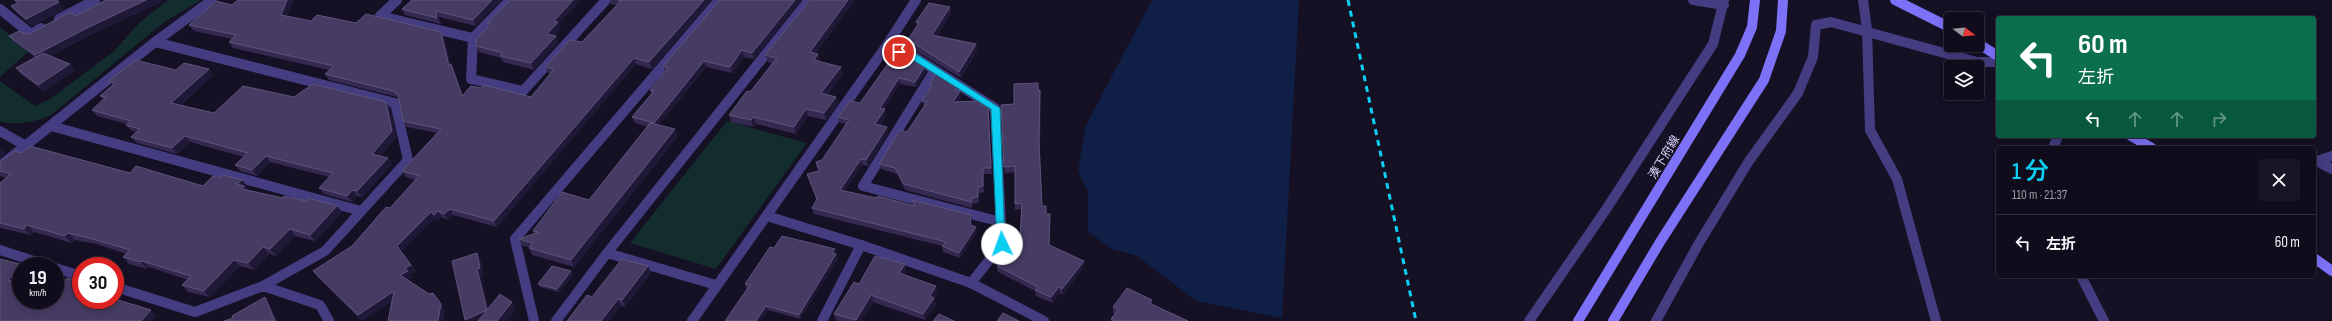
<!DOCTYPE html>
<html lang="ja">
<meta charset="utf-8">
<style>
:root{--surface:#100c1b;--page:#191524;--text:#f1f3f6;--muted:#9c9ba3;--line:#302c3a;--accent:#0ccdf2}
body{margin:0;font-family:"Sofia Sans Condensed","Noto Sans JP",sans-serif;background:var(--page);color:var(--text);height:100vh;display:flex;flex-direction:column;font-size:15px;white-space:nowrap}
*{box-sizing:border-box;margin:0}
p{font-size:13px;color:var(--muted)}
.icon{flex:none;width:22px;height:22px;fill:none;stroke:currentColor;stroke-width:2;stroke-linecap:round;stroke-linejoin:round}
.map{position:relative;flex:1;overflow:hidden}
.details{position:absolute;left:1996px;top:146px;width:320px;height:132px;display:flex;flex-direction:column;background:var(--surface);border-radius:4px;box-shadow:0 2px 10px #0003,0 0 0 1px var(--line)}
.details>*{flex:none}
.guide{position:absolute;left:1996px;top:16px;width:320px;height:122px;border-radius:4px;box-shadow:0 2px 10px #0003,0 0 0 1px var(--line);background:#0b6e4f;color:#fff;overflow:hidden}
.needle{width:26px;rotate:106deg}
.fabs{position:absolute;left:1944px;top:12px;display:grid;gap:8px}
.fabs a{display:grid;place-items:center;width:40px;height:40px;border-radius:4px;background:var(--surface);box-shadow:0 2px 10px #0003,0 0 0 1px var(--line);font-size:20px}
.speed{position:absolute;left:12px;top:257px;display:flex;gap:8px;font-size:20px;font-weight:700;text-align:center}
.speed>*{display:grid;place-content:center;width:52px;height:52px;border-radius:50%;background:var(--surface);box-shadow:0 2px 10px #0003,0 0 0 1px var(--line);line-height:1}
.speed small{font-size:10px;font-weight:400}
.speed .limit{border:6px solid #d22;background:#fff;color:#111}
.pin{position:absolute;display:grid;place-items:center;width:34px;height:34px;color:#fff;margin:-17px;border:2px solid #fff;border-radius:50%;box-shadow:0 1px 4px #0007}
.me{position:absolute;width:44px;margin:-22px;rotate:357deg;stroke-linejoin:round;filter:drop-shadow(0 0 3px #0008)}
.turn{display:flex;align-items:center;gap:14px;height:84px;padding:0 16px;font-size:18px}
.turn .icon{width:52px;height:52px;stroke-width:2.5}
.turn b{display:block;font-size:28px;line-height:34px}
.lanes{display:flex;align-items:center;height:38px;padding:0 16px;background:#0003;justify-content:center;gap:20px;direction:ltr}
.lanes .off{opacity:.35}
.round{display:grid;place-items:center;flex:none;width:42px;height:42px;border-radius:4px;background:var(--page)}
.headline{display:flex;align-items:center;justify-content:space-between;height:68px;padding:0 16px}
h1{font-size:24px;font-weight:600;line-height:30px;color:var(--accent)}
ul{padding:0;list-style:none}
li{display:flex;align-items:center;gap:12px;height:56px;padding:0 16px;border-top:1px solid var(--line)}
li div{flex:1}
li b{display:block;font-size:15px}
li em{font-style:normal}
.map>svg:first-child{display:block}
</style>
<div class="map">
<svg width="2332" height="321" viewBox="0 0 2332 321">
<rect width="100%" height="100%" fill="#151024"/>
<path fill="#132d2e" d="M168,0H201L163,23L51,115C34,123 18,125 0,122V81L35,106L50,99L114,51L140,22Z
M0,27L29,51L0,77Z
M727,121L807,143L716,269L630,243Z"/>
<path fill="#0f1f45" d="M1152,0H1299L1282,318L1196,301L1137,256L1112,249L1088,232V192L1078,171L1086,125Z"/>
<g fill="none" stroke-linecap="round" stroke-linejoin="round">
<path stroke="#443d81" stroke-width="10" d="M397,0L380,16L473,38
M510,0L473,38L471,79L523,91L606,0
M1693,0L1724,5
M1863,0L1867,30L1870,130L1897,179L1936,321
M0,9L31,34L41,28
M59,19L95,0
M885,48L913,56L995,108L1002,244L971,283
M935,70L863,186L1001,222
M51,126L361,211
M0,131L26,146
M2053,148L2058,136
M2317,161L2332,169
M2314,162L2332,156
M0,250L49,266
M607,253L716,285
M55,268L81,276
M2081,276L2104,321
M263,286L320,305L329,321
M115,287L195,312L263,286L325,251L408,160L395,103L155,42
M534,321L515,239L719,0
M556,321L607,253L809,0
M822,321L861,245
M1529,321L1605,211L1713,44L1724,0
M1656,321L1699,243L1749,161L1798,93L1813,57L1816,25L1831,22L1977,62H1998"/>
<path stroke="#443d81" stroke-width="10" d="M0,166L155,42L212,0
M767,216L861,245L971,283L1044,321
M692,321L885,48L916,0"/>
<path stroke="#7d71f8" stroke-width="10" d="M1895,0L1951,28
M1977,43L1998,56
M2131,136L2152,148
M2314,258L2332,271
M1578,321L1740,55L1752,27L1755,0
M1613,321L1660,242L1764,80L1781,31L1783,0"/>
<path stroke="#0ccdf2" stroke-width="3" stroke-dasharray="6 5" stroke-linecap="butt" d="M1348,0L1416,321"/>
</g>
<path fill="#342a51" d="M13,0H57L65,9L32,26L17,13L11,6L17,3Z
M104,0H160L161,2L90,35L50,56L70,64L75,70L44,91L22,75L16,68L35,57L15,43L9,36L29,34L75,16L105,0Z
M238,0H294L287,16L311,21L356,23L441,32L444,38L451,65L454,70L463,95L481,88L531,97L551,74L548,73L545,67L582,42L616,5L611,4L610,0H711L652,69L636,64L497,227L453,215L448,220L442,217L438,220L435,218L401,251L416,271L410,274L412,277L407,280L445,310L443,321H388L392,301L362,321L318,277L313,271L352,246L390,208L415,180L406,177L402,171L437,133L407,127L403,121L398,98L397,97L329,80L325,74L329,70L233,48L229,42L232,39L194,31L189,25L232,5Z
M412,0H501L476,26L439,17L441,24L405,15L402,9Z
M801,0L754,59L744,57L732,73L706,67L659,125L678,136L574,267L532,255L529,248V247L523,246L519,239L534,234L533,231L589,200L648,127L635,123L632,117L651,95L650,90L665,71L663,66Z
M810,0H855L816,53L818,54L820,61V62L841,67L843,74L827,95L836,97L838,104L826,120L808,116L796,134L756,124L753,127L731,122L729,115L750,92L772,63L768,62L765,55Z
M950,7L951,14L937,36L976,44L977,51L961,78L916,51L908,48L907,41L917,27L916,22Z
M487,23L559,24L561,28L554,36H556L558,42L534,70L503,62L501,58L479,52L476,46L489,26Z
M894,55L926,72L916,87L900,84L884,109L886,115L880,126L887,127L888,133L868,166L862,165L845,191L913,206L912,200L971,215L972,225L977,232L960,258L943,252L942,246L814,214L812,208L817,200L807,174L819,171L816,162L822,160L846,124L840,123L838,117L860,103Z
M209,69L213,75L181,105L214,113L294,97L390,108L396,138L380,156L388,158L392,164L362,197L357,196L352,202L324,194L319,188L329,177L270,162L257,176L240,171L235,165L244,157L190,142L177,154L137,143L131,137L136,132L132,131L126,125L127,124L97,116L92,110L103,99L100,96L113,85L109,81L176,70Z
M929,85L958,91L961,97L958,102L981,106H988L989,112L992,174H984V192L979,193V203L972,204V208L905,190L897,174L881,169L879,164L907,132L924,107L922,101L930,89Z
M1039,90H1040L1041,96L1040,149L1042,206L1047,212V214L1050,220V246L1084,261V267L1063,295L1060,293L1052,303L1036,296L1035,291L998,272L997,266L1020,240L1021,209L1015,210V172L1005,173L1004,167L1014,104Z
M22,153L203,186H247L246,188L248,190L283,198L337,206L342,212L315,241L295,236L276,256L269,254L254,270L240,266L210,297L188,292L182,285L188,280L149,267L147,269L129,264L123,257L127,254L96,244L75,240L72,243L34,232L31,235L0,228V183L6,178L0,176V162Z
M774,248L836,254L838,259L800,319L768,310L761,321H725L747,289H746L745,284Z
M648,266L651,273L625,307L592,297Z
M906,270L904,275L938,293L934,298L936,304L925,320L873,302L861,321H838L836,320L834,314L859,284Z
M573,275L559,292L540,287L538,284Z
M1152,300V304L1188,321H1111V319L1115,314L1113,313V307Z"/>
<path fill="#201837" d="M146,0H160L161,2L90,35L40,61L35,55L85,29Z
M287,0H294L285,21L281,15Z
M492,0H501L476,26L473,20Z
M573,0H581L559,24L561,28L550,41L547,34L554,21Z
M704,0H711L652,69L649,62Z
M795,0H801L754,59L752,53Z
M848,0H855L812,59L810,52Z
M59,2L65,9L32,26L26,19Z
M950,7L951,14L933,42L932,35Z
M436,11L439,17L441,24L437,18Z
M441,32L444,38L451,65L454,70L465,102L462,96L449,66Z
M556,36L558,42L534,70L531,63Z
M976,44L977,51L961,78L959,72Z
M742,50L744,57L732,73L730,67Z
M818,54L820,61L816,67L814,60Z
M634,58L636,64L497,227L494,221Z
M704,61L706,67L656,129L654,123Z
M70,64L75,70L44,91L38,85Z
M925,66L926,72L916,87L915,82Z
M841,67L843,74L823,100L821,93Z
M209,69L213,75L176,109L171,103Z
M899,78L900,84L881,114L880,108Z
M1040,90L1041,96L1040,149L1042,212L1039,143Z
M960,91L961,97L954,108L953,102Z
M836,97L838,104L826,120L824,113Z
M386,102L390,108L396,138L376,160L372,154Z
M988,106L989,112L992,174L991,168Z
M806,109L808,116L796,134L794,127Z
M885,109L886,115L877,130L875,124Z
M753,117L756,124L753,127L751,120Z
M887,127L888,133L868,166L866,160Z
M675,129L678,136L574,267L571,260Z
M185,136L190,142L177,154L172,148Z
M0,147L6,153L0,158Z
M266,156L270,162L257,176L252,170Z
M388,158L392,164L362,197L357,191Z
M861,159L862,165L842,196L840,190Z
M983,168L984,174V192L983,186Z
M242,180L247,186L246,188L250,193L247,196L237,184Z
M978,187L979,193V203L978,197Z
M353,190L357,196L352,202L347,196Z
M337,206L342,212L315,241L310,235Z
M450,209L453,215L448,220L444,214Z
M438,211L442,217L438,220L434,215Z
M431,212L435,218L401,252L397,246Z
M1050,214V251L1049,245Z
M971,215L972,221L971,230L970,225Z
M27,225L34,232L31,235L24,229Z
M976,227L977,232L960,258L959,253Z
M290,229L295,236L276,256L270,249Z
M68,233L75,240L72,243L65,236Z
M263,247L269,254L254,270L248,263Z
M835,249L836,254L833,258L832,253Z
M477,253L481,259L484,275L481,276L491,316L487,310L477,269Z
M836,254L838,259L800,319L799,315Z
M234,260L240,266L210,297L204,291Z
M142,261L149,267L147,269L141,262Z
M1084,261V267L1063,295L1062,289Z
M905,264L906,270L901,280L899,273Z
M411,265L416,271L410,274L412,277L405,281L400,275L405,268Z
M648,266L651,273L625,307L622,300Z
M21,268V280L14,286L8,280Z
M571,271L573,275L559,292L557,289Z
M936,286L938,293L934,298L936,304L925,320L923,314L930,296Z
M1059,287L1060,293L1052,303L1051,297Z
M394,291L398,297L362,321L358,315Z
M871,295L873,302L861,321H856Z
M265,297L269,302L277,321H275Z
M618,299L621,306L610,321H601Z
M512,302L516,309L507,321H497Z
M441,304L445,310L443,321H438Z
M766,306L768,310L761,321H756Z
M151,310L157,316L153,321H141Z
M487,310L482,321H466L465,320Z"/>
<path fill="#463c63" stroke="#5d547c" d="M15,0H57L59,2L26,19L11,6L18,3Z
M106,0H146L85,29L35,55L9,36L19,31L25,34H29L70,12L75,16Z
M238,0H287L281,15L311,21L317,15L356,23L366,14L441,32L449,66L451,64L462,96L471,86L481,88L484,85L531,97L554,69L545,67L570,40L582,42L621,1L618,0H704L649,62L634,58L494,221L450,209L444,214L438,211L434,215L431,212L397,246L411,265L405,268L408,271L400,275L429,294L433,293L441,304L438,321H388L394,291L358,315L313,271L352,246L386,207L390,208L419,176L402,171L441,129L403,121L398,95L393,91L325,74L334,66L229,42L236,35L189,25L216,1L232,5Z
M412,0H492L473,20L436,11L437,18L402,9Z
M510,0H573L554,21L558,22L547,34L556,36L531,63L500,56L503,53L476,46V39L491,24L487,23Z
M720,0H795L752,53L742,50L730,67L704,61L654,123L632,117L654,91L650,90L668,68L663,66Z
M810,0H848L810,52L818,54L814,60L841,67L821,93L836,97L824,113L806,109L794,127L753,117L751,120L729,115L747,91L750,92L777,58L765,55Z
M929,3L950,7L932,35L976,44L959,72L915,44L907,41L919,23L916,22Z
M43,53L70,64L38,85L16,68Z
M900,53L909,56L925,66L915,82L899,78L880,108L885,109L875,124L887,127L866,160L861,159L840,190L876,198L878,196L915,206L912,200L971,215L970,225L976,227L959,253L942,246L946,242L812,208L817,199L807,174L819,171L816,162L822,160L849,120L838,117L850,101L860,103L894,55L898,56Z
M135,60L176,70L184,63L209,69L171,103L214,113L243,86L294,97L313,84L386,102L392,131L372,154L388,158L357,191L353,190L347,196L319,188L333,173L266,156L252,170L235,165L248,153L185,136L172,148L131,137L140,129L126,125L131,121L92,110L106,97L100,96L115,83L109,81Z
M936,73L957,86L955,90L960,91L953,102L980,101L981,106H988L991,168H983V186L978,187V197L971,198V202L904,184L895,168L879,164L900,130L907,132L927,102L922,101L932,85H929Z
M1038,83V90H1040L1039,143L1042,206H1046V214H1050L1049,245L1084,261L1062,289L1059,287L1051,297L1035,290L1038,287L997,266L1020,240L1022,203L1015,204V166L1004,167L1001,105L1014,104V84Z
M650,123L675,129L571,260L529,248L533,243L519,239L539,232L533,231L562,192L589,200Z
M30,146L130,173L136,166L203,186L213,176L220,178L223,175L242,180L237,184L244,186L242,189L283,198L284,196L306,201L308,198L337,206L310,235L290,229L270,249L263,247L248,263L234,260L204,291L182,285L191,276L142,261L141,262L123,257L130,250L89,238L68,233L65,236L27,225L24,229L0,223V183L11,174L0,171V162L15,151L22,153Z
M782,236L835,249L832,253L836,254L799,315L766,306L756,321H725L750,285L745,284L770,247L774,248Z
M477,253L480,268L477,269L487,310L500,294L512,302L497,321H478L487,310L465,320L452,261Z
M875,256L905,264L899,273L936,286L930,296L934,298L923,314L871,295L856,320L834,314L854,282L859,284Z
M0,259L24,265L23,266H21V268L8,280L21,284V300H55V290L67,278L81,282V300H115V299L151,310L141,321H0Z
M622,259L648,266L622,300L618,299L601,321H567L587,295L592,297Z
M552,266L571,271L557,289L538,284Z
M1127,288L1152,300L1149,303L1188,321H1114L1111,319L1118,310L1113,307Z
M265,297L275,321H224L233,318L232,316Z
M1003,313L1019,321H997Z
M939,314L954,321H933Z"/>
<path fill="#0ccdf2" stroke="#08859d" d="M899,49L916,54L1000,108L1005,247H998L997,244L991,109L910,58L896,54V50Z"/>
<g text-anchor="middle" stroke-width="3.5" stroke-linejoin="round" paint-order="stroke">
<g font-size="12" fill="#dcd5fd" stroke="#151024">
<text transform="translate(1664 157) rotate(-59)" y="4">湊下府線</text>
</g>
</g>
</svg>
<div class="fabs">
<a><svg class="needle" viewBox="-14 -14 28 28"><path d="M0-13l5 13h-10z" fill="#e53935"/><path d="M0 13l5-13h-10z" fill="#9c9ba3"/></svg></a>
<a><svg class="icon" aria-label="layers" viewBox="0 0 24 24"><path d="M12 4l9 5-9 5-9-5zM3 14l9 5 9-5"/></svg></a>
</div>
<div class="speed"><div>19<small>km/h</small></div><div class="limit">30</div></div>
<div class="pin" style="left:899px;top:52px;background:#d93025"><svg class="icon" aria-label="arrive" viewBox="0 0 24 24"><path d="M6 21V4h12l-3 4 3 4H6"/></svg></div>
<svg class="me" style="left:1002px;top:244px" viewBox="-20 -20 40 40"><circle r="19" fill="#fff"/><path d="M0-13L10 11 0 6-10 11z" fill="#0ccdf2"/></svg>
<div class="guide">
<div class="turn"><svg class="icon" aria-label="left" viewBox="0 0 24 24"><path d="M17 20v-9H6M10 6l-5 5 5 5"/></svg><div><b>60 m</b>左折</div></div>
<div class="lanes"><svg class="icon" aria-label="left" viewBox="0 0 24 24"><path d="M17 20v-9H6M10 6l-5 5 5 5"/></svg><svg class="icon off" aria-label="ahead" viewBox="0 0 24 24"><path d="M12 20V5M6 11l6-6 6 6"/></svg><svg class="icon off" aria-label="ahead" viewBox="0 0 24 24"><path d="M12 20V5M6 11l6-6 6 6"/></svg><svg class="icon off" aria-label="right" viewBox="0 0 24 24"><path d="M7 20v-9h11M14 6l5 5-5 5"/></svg></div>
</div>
<section class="details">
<div class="headline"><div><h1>1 分</h1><p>110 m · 21:37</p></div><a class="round"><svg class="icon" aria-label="close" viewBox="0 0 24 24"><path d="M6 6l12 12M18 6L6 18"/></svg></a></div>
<ul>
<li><svg class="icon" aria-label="left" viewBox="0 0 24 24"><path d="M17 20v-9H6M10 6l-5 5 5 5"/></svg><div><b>左折</b></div><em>60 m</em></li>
</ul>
</section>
</div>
